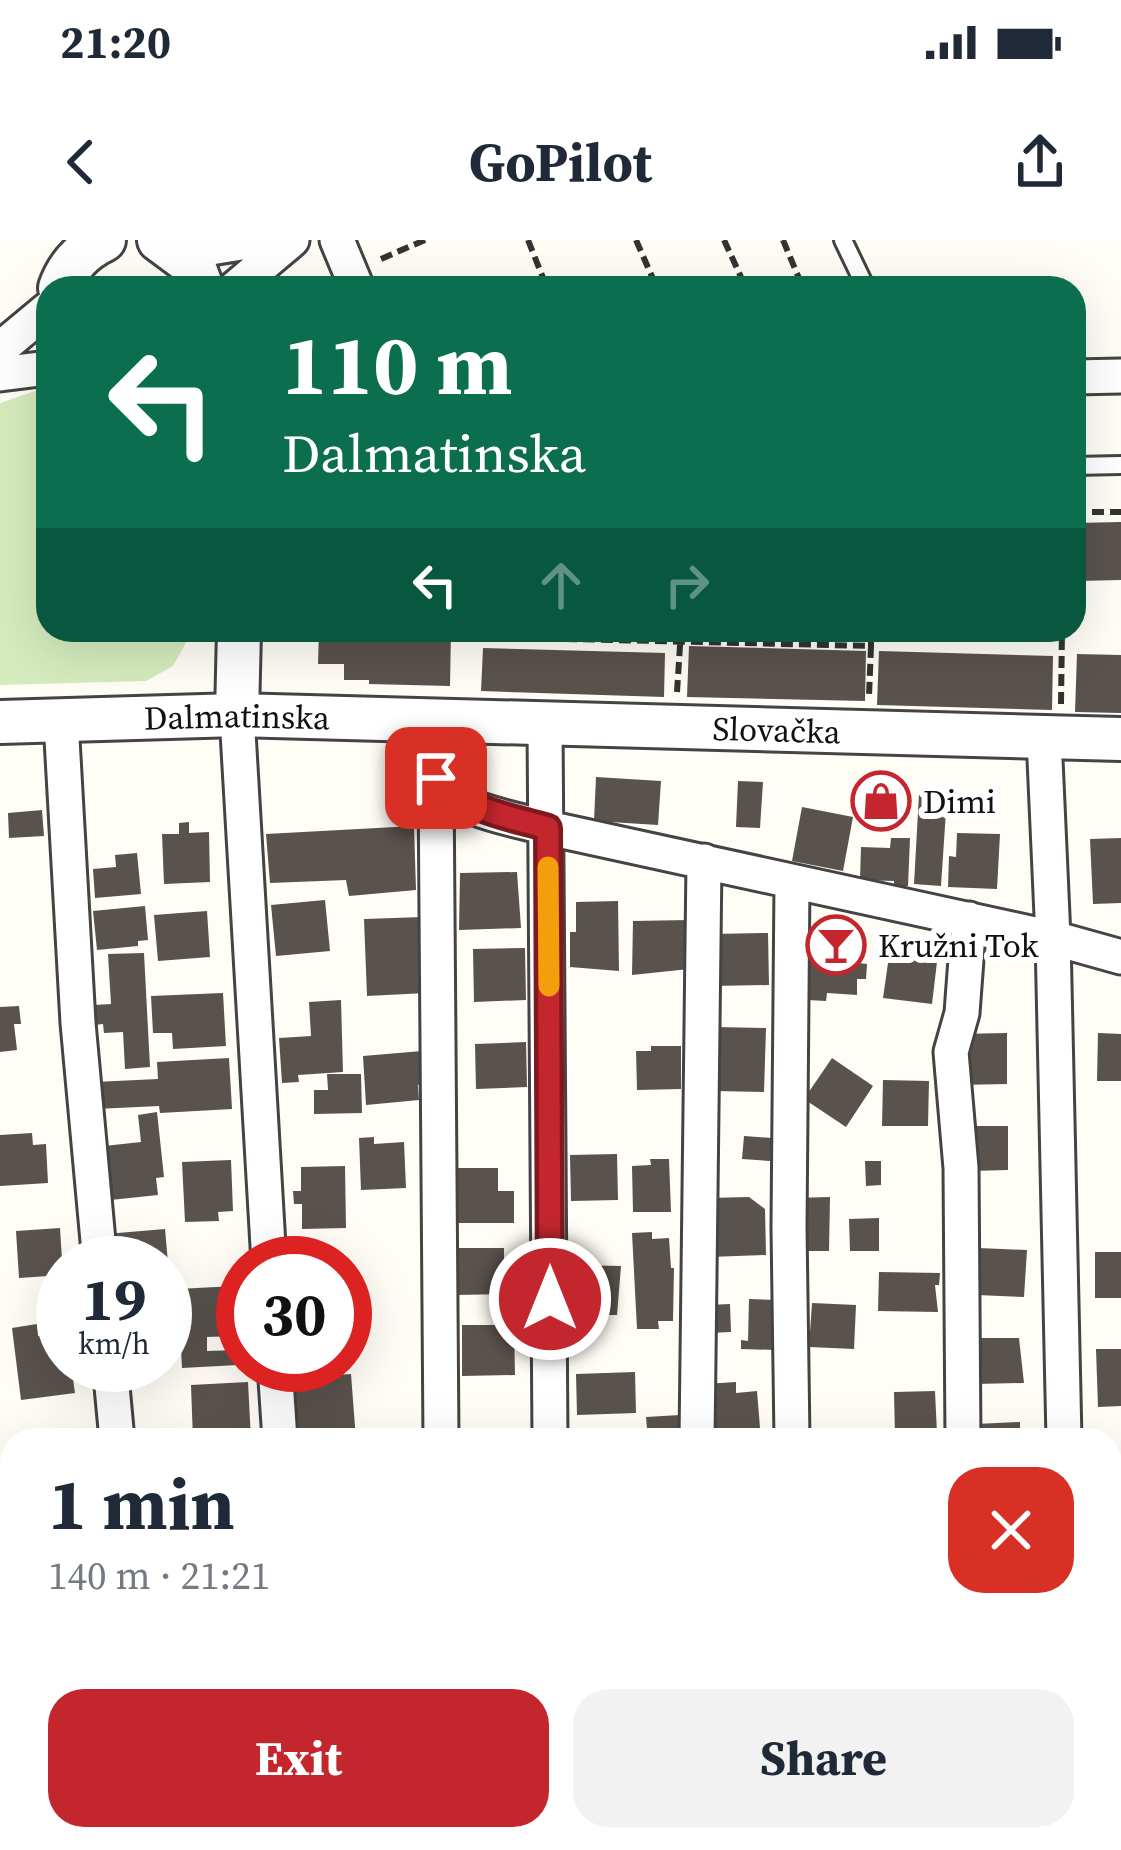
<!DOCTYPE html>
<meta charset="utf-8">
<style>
:root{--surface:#fff;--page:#f2f2f3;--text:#1f2937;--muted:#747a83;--accent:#c4262e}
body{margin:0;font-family:"Source Serif 4",serif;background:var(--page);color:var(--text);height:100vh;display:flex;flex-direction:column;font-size:45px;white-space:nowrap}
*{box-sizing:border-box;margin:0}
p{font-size:39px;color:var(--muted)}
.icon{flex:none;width:66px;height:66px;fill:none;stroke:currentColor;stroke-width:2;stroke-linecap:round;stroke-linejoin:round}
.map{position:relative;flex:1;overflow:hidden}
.sheet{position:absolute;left:0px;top:1188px;width:1122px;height:423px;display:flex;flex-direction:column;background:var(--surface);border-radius:36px 36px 0 0;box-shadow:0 12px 48px #0002}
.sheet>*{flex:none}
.banner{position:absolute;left:36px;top:36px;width:1050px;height:366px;border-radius:36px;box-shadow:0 12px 48px #0002;background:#0b6e4f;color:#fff;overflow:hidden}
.speed{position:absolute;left:36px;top:996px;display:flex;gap:24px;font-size:60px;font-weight:700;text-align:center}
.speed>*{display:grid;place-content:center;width:156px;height:156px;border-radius:50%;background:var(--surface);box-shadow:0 12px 48px #0002;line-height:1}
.speed small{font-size:30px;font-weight:400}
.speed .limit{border:18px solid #d22;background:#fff;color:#111}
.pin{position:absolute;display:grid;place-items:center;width:102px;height:102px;color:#fff;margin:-51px;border-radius:24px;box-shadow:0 6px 18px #0006}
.me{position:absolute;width:132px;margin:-66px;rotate:0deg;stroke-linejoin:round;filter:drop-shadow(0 0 9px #0008)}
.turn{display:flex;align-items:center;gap:42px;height:252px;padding:0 48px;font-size:54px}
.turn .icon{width:156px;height:156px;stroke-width:2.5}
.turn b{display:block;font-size:84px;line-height:102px}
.lanes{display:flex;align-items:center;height:114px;padding:0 48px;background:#0003;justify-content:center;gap:60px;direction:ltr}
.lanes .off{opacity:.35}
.round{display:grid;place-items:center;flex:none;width:126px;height:126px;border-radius:36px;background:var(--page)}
.headline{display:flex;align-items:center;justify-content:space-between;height:204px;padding:0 48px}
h1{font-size:72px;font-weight:700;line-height:90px}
.cta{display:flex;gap:24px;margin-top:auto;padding:24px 48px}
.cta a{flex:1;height:138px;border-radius:36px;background:var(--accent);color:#fff;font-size:48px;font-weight:700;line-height:138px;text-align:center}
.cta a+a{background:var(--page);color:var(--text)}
.status{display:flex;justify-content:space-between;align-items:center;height:84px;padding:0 60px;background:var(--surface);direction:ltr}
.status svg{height:33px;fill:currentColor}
header{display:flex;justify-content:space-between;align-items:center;height:156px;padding:0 48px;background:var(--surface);font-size:54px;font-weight:700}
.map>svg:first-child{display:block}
</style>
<div class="status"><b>21:20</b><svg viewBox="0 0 49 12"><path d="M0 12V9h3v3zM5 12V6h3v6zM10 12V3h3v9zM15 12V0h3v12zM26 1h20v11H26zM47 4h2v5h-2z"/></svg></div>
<header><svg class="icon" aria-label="back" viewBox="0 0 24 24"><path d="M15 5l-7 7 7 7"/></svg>GoPilot<svg class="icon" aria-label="share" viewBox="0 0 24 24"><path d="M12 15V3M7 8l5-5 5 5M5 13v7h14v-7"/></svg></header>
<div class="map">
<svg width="1121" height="1610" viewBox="0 0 1121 1610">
<rect width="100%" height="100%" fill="#fffdf5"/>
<path fill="#d5ebbd" d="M44,148L48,150V390H193L173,426L146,441L0,445V163Z"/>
<path fill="#5a524d" d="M1121,282V340L1077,341L1076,283Z
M319,390H451L450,446L369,444V440H344V424H318Z
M689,406L866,411L865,461L687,457Z
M483,408L665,413L664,457L481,451Z
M879,411L1053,416L1052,470L877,465Z
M1077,414L1121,415V473L1075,472Z
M596,537L661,541L658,585L594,581Z
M738,541L763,542L760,588L736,587Z
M919,554L947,556L941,646L914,644Z
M802,567L853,577L843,631L792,621Z
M42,570L44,596L9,598L8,573Z
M189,582V593L209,592L210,642L164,644L162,594H179V583Z
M414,586L416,650L349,656L346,640L270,643L266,594Z
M957,593L1000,594L997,649L948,647L949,616L956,617Z
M891,598H910L908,646H894V641L860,640L861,607L890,608Z
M1121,598V663L1093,664L1090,599Z
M137,613L141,654L95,658L93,629L116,627L115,615Z
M517,632L521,688L459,690L460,633Z
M325,660L330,711L276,716L271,665Z
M618,661L619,731L570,727V692H576V662Z
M145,666L148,700L138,701V706L97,710L93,671Z
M207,671L210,717L158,721L154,675Z
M423,677L426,753L367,756L364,679Z
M689,680V729L632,735L633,681Z
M768,693L769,745L713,746L711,694Z
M827,696H843L842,706H859L858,723L867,724L866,739H857V755L827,753L826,761L807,760L809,721L826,722Z
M525,708L526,760L474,762L473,709Z
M144,713L150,827L125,829L123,792L104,793L103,784L95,785L94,765L111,764L108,714Z
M889,716L937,722L932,764L883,758Z
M223,753L226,806L173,809L172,793H153L151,756Z
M341,760L343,832L298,835L299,842L282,843L279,798L311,796L309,762Z
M19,766L21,784H14L17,810L0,812V767Z
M716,787L766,788L764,852L714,851Z
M1007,793V844L958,845L957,794Z
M1098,793L1121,794V841H1097Z
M526,802L527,847L476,849L475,804Z
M651,806H681V849L637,850L636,811H651Z
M422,811L425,844L418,845L419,860L366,865L363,816Z
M229,818L232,869L160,873L159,866L96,869L95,842L158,839L157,822Z
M832,818L873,846L846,887L804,859Z
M327,834H361L362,873L314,874V850H328Z
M883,840L929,841L928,886H882Z
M157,872L164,937L156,938L158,955L101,961L95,907L141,902L138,875Z
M969,886H1008V930L970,931Z
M32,893L33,905L46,904L48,943L0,946V895Z
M744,896L772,898L770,921L742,919Z
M374,897V904L404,902L406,948L361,950L359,898Z
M617,914L618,960L571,961L570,915Z
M650,919H669L671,972H633L632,926L651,925Z
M231,920L233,971L218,972L219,981L185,982L182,922Z
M865,921H881V945L866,946Z
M345,926L346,988L302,989V964H294L293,951H301V927Z
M454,928H498V951H514V983H450Z
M749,957L765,969L766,1015L709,1017L707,958Z
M830,957L829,1011H791V958Z
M879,978V1011H850L849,979Z
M60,988L63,1035L19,1038L16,991Z
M165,989L168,1023H108L106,994Z
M652,992V999L669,998L671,1028H674L673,1081H658L659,1089H637L632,993Z
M455,1008H504V1037H515V1054L455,1055Z
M979,1008L1027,1010L1024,1057L977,1055Z
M1095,1012H1121V1058H1095Z
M572,1025L621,1026L617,1075H571Z
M879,1032L940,1033L939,1045H935L938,1072L878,1071Z
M235,1046L238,1096L207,1097V1111L237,1110L238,1125L182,1128L178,1049Z
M749,1059L776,1060L775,1110L741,1109V1100L748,1101Z
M812,1063L856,1065L854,1109L809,1107Z
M730,1064L731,1092L708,1093V1065Z
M37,1084L38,1096L63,1093V1125H71L75,1153L21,1160L12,1088Z
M462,1085H514L515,1135L462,1136Z
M971,1098H1019L1024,1143L975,1144Z
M1096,1109H1121V1166L1098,1167Z
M635,1132L636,1173L577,1175L576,1134Z
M351,1134L356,1200H297L293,1138Z
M248,1142L251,1200H193L191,1145Z
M736,1142V1153L757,1151L761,1200H709L705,1144Z
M935,1151L937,1194L895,1195L894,1152Z
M680,1175L681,1200H648L646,1177Z
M1020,1182V1200H976V1184Z
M1121,1219V1266H1110V1220Z"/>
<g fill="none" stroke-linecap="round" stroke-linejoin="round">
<defs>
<path id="service" d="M843,0L866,48
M1074,226L1121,225"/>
<path id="minor" d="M337,0L357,48
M180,13L260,0
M235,48L292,0
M0,109L48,69
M0,134L48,128
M1074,137L1121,136
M237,475L269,1023
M61,481L78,783L100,1023
M433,482C434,498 430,524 437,539C450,570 519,580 548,588L1053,698L1121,717
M545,484L550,1200
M1044,497L1053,698L1064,1200
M436,539L441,1200
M792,642L789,987L792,1200
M110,1125L117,1200
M275,1125L280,1200
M697,1200L704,621
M963,1200L961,928L951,812L962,773L969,679"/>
<g id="tertiary">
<path d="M159,0L194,26L202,48"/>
<path d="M60,48C68,25 83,10 104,0"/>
<path d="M237,475L239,390"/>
<path id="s1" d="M0,482L237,475L1121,499"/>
</g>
</defs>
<use href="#service" stroke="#444" stroke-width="22"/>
<use href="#minor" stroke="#444" stroke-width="39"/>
<use href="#tertiary" stroke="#444" stroke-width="48"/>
<path stroke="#333" stroke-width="6" stroke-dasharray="12 6" stroke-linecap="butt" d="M528,0L547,48
M636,0L657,48
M724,0L746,48
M783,0L803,48
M381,19L425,0
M1074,272H1121
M1074,350H1075
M482,390V397L871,406L869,456
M871,406V390
M677,452L681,390
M1061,464L1062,390"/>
<use href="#service" stroke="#fff" stroke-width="16"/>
<use href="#minor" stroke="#fff" stroke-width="33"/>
<use href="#tertiary" stroke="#fff" stroke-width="42"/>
</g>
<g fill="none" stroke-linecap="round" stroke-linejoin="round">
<defs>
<path id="route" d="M436,538C466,571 507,576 548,588L550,1059"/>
</defs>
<use href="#route" stroke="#7f191e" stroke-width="30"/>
<use href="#route" stroke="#c4262e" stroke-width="21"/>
<path stroke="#f59e0b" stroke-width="21" d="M548,627L549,746"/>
</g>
<defs>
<symbol id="shop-ring" viewBox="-11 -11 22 22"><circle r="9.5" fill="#fff" stroke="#c4262e" stroke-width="1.5"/><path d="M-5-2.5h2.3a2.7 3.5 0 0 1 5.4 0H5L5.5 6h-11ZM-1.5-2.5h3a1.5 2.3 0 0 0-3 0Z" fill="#c4262e"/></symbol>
<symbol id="bar-ring" viewBox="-11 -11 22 22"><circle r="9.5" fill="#fff" stroke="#c4262e" stroke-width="1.5"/><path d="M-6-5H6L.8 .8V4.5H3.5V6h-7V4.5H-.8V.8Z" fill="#c4262e"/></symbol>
</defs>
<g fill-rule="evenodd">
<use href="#shop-ring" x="848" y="528" width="66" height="66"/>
<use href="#bar-ring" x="803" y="672" width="66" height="66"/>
</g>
<g text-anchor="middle" stroke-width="12" stroke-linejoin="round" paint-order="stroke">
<g font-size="33" fill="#111" stroke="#fff">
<text dy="12" stroke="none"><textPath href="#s1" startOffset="237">Dalmatinska</textPath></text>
<text dy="12" stroke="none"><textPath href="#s1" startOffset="777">Slovačka</textPath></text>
</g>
<g font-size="33" fill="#111" stroke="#fff" text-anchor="start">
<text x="923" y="573">Dimi</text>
<text x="878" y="717">Kružni Tok</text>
</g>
</g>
</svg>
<div class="speed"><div>19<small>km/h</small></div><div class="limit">30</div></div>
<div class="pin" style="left:436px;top:538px;background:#d93025"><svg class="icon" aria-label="arrive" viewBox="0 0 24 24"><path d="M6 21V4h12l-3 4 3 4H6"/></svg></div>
<svg class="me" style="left:550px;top:1059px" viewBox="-20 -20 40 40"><circle r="17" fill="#c4262e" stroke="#fff" stroke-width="3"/><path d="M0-11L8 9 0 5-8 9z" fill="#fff"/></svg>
<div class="banner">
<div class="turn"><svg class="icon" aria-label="left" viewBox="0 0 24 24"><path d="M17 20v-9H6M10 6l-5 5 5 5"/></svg><div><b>110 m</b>Dalmatinska</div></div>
<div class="lanes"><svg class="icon" aria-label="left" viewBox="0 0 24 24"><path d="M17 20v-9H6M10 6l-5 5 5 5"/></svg><svg class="icon off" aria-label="ahead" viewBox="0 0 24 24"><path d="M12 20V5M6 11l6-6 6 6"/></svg><svg class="icon off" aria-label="right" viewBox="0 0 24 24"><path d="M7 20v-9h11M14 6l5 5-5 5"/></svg></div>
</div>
<section class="sheet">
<div class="headline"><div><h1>1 min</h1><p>140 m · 21:21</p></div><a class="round" style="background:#d93025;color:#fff"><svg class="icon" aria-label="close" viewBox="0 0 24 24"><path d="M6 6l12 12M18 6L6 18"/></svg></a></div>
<div class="cta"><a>Exit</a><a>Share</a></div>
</section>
</div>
